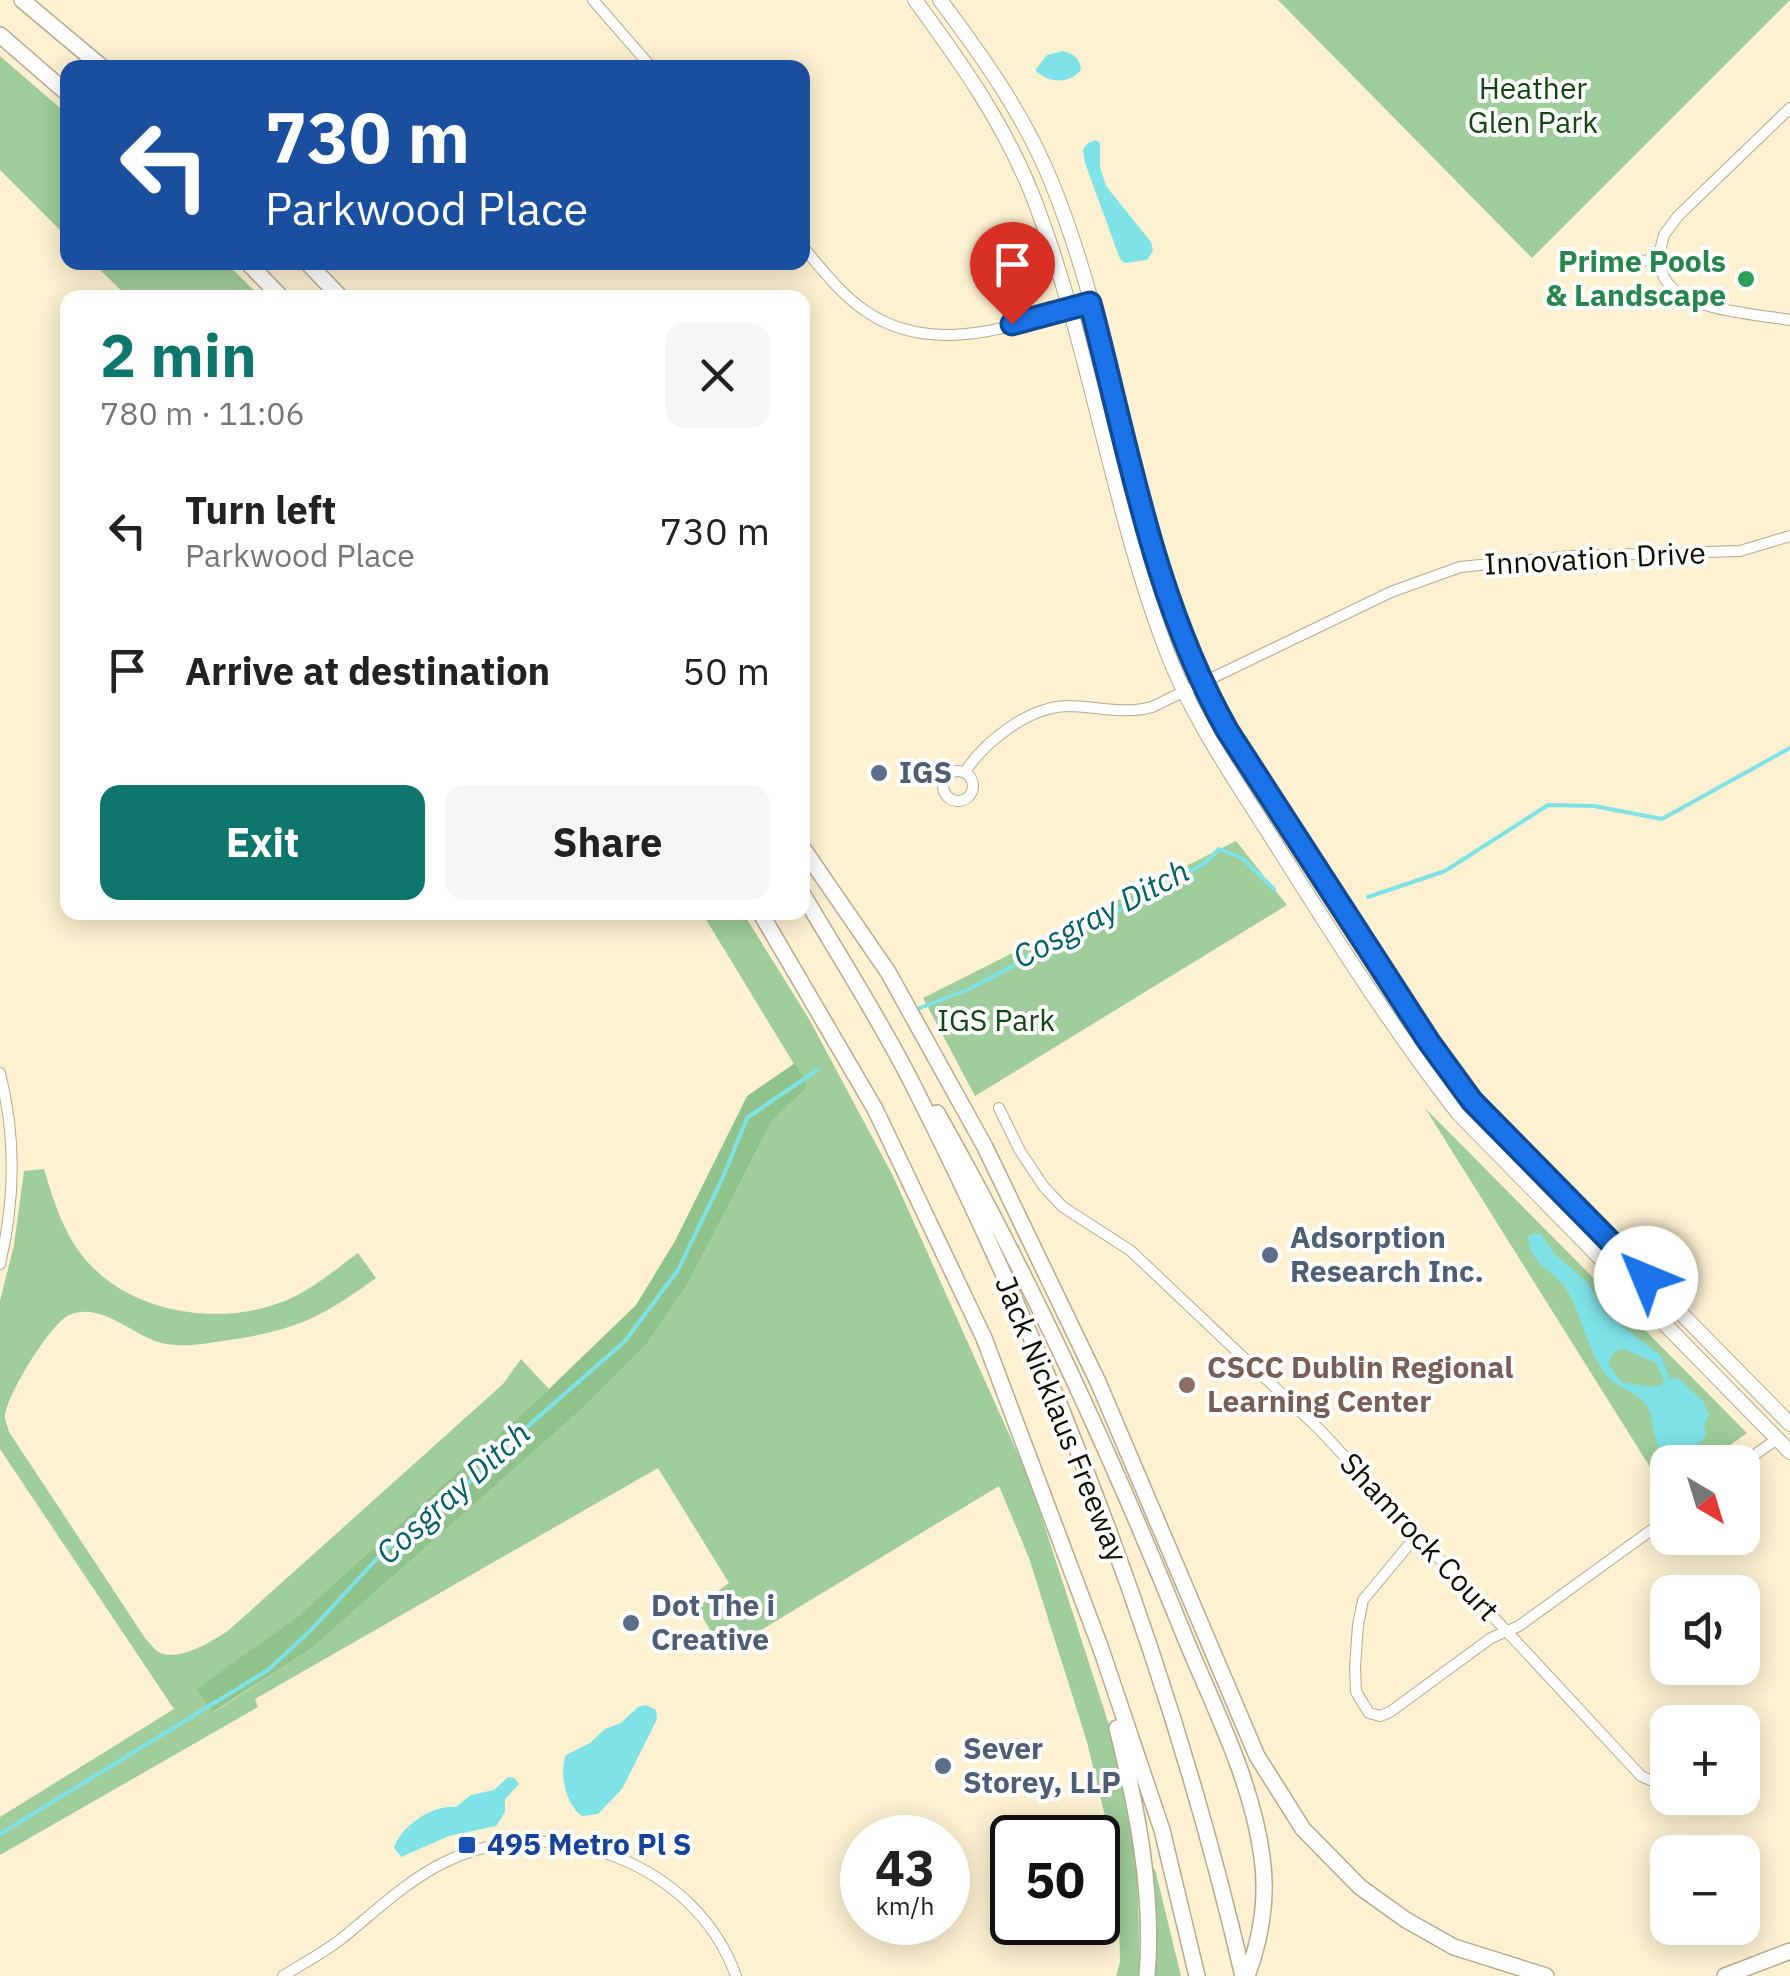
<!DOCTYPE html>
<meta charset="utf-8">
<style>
:root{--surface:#fff;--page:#f6f6f6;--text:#222;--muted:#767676;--accent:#0f766e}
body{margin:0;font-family:"IBM Plex Sans",sans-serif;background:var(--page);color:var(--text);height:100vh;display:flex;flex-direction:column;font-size:38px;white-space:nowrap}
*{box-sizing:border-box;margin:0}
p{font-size:32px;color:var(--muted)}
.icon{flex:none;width:55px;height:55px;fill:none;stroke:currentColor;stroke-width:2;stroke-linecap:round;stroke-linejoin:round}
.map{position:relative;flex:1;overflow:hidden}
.side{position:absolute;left:60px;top:290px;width:750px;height:630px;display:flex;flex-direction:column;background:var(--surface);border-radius:20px;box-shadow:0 5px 25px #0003}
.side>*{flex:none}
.hud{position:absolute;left:60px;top:60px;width:750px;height:210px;border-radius:20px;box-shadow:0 5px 25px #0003;background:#1a4fa0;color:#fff;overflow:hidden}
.needle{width:65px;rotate:142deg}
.tools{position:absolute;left:1650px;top:1445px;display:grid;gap:20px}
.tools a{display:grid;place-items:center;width:110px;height:110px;border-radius:20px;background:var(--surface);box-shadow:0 5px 25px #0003;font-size:50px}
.speed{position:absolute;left:840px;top:1815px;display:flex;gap:20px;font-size:50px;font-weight:700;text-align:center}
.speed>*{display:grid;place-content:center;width:130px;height:130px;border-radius:50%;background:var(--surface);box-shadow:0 5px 25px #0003;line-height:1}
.speed small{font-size:25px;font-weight:400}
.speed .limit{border:5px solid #111;border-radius:15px;background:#fff;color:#111}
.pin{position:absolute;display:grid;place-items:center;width:85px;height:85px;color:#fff;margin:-102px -42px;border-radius:50% 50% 50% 0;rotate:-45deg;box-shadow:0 0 10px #0007}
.pin .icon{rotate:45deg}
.me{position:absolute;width:110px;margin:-55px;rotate:315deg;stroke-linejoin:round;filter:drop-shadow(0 0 8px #0008)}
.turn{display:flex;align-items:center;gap:35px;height:210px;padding:0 40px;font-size:45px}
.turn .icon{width:130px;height:130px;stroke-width:2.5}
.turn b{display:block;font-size:70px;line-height:85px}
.round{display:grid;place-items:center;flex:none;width:105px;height:105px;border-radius:20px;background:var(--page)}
.head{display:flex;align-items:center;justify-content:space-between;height:170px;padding:0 40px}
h1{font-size:60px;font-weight:800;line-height:75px;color:var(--accent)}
.primary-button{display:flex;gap:20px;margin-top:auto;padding:20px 40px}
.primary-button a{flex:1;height:115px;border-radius:20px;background:var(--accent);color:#fff;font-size:40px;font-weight:800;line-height:115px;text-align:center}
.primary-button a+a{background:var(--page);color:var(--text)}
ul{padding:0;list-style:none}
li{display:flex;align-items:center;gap:30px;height:140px;padding:0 40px}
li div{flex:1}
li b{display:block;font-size:38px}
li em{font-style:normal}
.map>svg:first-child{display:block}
</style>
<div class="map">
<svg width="1790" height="1976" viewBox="0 0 1790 1976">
<rect width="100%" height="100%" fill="#fdf1d2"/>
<path fill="#9fcd9b" d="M1278,0H1790L1532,258Z
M0,56L67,114V237L0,170Z
M93,263H226L261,297H128Z
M1236,841L1287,905L975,1096L923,998Z
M702,913H743L809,1019L893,1176L1030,1481L1109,1725L1137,1861L1140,1976H1116L1120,1962L1118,1870L1087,1742L1029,1558L999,1486L723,1653L697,1607L729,1583L658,1468L255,1699L258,1707L0,1855V1817L174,1709L0,1449V1301L14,1245L24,1171L44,1169C53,1199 62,1229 81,1254C126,1314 221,1328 287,1300C313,1289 336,1269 358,1253L376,1278C318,1320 293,1331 222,1341C202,1344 182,1348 162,1343C133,1336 101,1301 69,1315C51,1323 5,1397 5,1417C5,1422 8,1427 9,1432L145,1638C149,1642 152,1647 157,1651C176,1664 213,1641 229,1630L503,1384L521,1359L549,1389L298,1616L198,1689L214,1712L311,1649L582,1409L646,1345L688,1284L772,1121L808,1087Z
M1425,1108L1747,1433L1706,1462H1668L1667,1489L1665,1491Z
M1155,1869L1181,1976H1155L1156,1931L1151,1870Z"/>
<path fill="#90c38c" d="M795,1063L808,1087L772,1121L688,1284L646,1345L582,1409L311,1649L213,1712L197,1689L298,1616L549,1389L636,1305L675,1241L747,1096Z"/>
<path fill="#7ee2e7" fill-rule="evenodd" d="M1063,51C1074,54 1080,58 1081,70C1068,85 1048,83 1035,70L1047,55Z
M1096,140L1100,143V167L1106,186L1151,242L1153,251L1147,260L1125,263L1120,259L1085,163L1083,149L1088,143Z
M1534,1233L1541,1234L1554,1253L1589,1284L1605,1313L1661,1356L1670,1379L1678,1378L1704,1402L1709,1416L1704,1425L1706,1436L1689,1454L1676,1455L1660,1450C1652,1436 1654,1418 1647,1406C1638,1392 1619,1389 1609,1378C1587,1353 1584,1320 1568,1292C1555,1270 1529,1265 1528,1237ZM1624,1349L1656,1363L1664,1381L1662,1385L1650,1387L1621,1382L1609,1365C1610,1355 1614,1350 1624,1349Z
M646,1705L656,1710L657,1719L622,1789L598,1814L582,1816C565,1804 559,1773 566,1755L590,1743L605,1729L621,1723L638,1707Z
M508,1777L514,1778L519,1784L505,1799V1812L496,1826L449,1836L401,1857L394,1848C401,1826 433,1804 456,1807L471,1795L494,1790Z"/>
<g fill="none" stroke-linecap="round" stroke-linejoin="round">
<path stroke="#7ee2e7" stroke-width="4" d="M1368,897L1445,871L1548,805L1594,806L1662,819L1790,748
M920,1008L969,989L1114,913L1205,863L1219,849L1242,858L1274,889
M0,1834L268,1670L310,1631L383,1552L451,1500L504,1447L625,1341L678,1270L723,1177L747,1118L817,1070"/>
<defs>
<path id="minor" d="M593,0L652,68
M802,246C822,269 841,295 867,312C935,358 1019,324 1089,303
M1658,259L1664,235L1678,216L1790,108
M1658,259C1660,266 1662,276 1667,282C1688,311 1756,314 1790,320
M1642,261L1658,259
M943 786a15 15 0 1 1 30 0a15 15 0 1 1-30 0Z
M965,772C985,741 1029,707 1067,706C1096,706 1124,715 1152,707L1391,592L1460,567L1571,556L1740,551L1790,536
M0,1073C16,1136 15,1201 0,1264
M999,1108L1020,1151L1044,1187L1063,1207L1131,1251L1320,1430L1641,1776L1668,1788
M1742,1464L1777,1439
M1417,1535L1363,1600L1358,1625L1355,1667L1356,1692L1369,1713L1380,1716L1390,1712L1491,1638L1519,1626L1668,1518
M283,1976C302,1964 323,1953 341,1939C375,1912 406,1881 445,1862C552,1809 696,1863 736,1976"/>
<path id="major" d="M915,0C960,61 1003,122 1032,194C1090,343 1110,503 1167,652C1193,720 1236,781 1275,843C1333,935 1391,1027 1458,1113L1790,1452
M940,0C983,57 1024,115 1051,181C1124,359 1131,560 1227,730L1429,1041L1472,1101L1790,1424"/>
<path id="highway" d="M22,0L103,68
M0,35L68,94
M247,262L282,298
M307,262L341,298
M802,847L888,972L985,1147L1098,1382L1257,1756L1303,1829L1360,1887L1406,1920L1454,1947L1546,1976
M802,893C839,956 879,1018 912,1083C1056,1367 1171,1666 1243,1976
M760,912L875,1109L984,1338L1101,1649L1162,1830L1197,1976
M937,1113C1032,1281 1112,1456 1184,1635C1213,1706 1252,1780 1262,1857C1268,1898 1261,1938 1247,1976
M1117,1728C1137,1808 1154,1893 1147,1976
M1725,1976L1790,1951"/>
</defs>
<use href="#minor" stroke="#b5aa8d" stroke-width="12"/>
<use href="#major" stroke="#b5aa8d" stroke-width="16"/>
<use href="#highway" stroke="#b5aa8d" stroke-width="18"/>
<use href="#minor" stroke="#fff" stroke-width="10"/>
<use href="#major" stroke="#fff" stroke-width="14"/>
<use href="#highway" stroke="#fff" stroke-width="15"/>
</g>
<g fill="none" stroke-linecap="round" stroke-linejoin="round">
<defs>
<path id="route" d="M1012,324L1090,303C1128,446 1153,599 1227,730L1429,1042L1472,1101L1646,1278"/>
</defs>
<use href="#route" stroke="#114b97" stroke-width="25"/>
<use href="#route" stroke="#1a73e8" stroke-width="18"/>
</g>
<circle fill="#2e9e5b" stroke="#fff" stroke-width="4" cx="1746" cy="279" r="10"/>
<g fill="#5c6f8a" stroke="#fff" stroke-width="4">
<circle cx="879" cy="773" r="10"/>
<circle cx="1270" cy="1255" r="10"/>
<circle cx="631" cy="1623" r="10"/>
<circle cx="943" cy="1766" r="10"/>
</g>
<circle fill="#8d6e63" stroke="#fff" stroke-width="4" cx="1187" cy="1385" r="10"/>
<rect fill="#1a4fb4" stroke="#fff" stroke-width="4" x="457" y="1835" width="20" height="20" rx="5"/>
<g text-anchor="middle" stroke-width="8" stroke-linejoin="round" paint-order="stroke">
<g font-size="30" fill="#134711" stroke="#fff">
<text x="1533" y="99">Heather<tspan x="1533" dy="34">Glen Park</tspan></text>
<text x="996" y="1031">IGS Park</text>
</g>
<g font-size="30" font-weight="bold" fill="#27864d" stroke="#fff" text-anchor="end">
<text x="1726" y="272">Prime Pools<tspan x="1726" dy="34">&amp; Landscape</tspan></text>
</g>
<g font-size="30" fill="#120e04" stroke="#fff">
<text transform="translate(1595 559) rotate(-3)" y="10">Innovation Drive</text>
<text transform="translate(1061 1419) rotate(68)" y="10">Jack Nicklaus Freeway</text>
<text transform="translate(1419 1537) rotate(47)" y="10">Shamrock Court</text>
</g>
<g font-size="30" font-weight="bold" fill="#4e5e75" stroke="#fff" text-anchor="start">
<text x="899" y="783">IGS</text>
<text x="1290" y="1248">Adsorption<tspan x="1290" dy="34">Research Inc.</tspan></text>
<text x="651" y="1616">Dot The i<tspan x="651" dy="34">Creative</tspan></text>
<text x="963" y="1759">Sever<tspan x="963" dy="34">Storey, LLP</tspan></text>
</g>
<g font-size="30" font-weight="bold" fill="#785e54" stroke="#fff" text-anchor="start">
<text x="1207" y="1378">CSCC Dublin Regional<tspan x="1207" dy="34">Learning Center</tspan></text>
</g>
<g font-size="30" font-weight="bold" fill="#164399" stroke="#fff" text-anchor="start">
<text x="487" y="1855">495 Metro Pl S</text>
</g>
<g font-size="32" font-style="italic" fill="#036064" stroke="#fff">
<text transform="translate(1101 914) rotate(-28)" y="11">Cosgray Ditch</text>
<text transform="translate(453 1493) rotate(-42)" y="11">Cosgray Ditch</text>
</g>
</g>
</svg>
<div class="tools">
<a><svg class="needle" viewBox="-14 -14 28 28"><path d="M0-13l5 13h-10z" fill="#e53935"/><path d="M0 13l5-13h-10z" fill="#767676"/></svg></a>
<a><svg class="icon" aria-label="sound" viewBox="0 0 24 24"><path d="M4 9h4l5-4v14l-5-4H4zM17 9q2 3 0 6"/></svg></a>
<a>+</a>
<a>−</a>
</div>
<div class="speed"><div>43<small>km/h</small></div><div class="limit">50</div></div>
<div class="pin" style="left:1012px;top:324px;background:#d93025"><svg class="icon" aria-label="arrive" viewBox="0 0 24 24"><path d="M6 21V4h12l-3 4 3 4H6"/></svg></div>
<svg class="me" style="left:1646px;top:1278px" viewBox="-20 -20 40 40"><circle r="19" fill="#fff"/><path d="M0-13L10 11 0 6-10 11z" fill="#1a73e8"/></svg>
<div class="hud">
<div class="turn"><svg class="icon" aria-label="left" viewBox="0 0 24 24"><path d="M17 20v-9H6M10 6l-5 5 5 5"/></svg><div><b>730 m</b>Parkwood Place</div></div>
</div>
<section class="side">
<div class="head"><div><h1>2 min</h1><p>780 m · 11:06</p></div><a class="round"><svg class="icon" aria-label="close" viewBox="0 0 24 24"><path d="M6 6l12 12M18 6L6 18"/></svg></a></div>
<ul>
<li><svg class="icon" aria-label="left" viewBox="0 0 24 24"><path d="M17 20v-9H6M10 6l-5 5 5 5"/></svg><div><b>Turn left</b><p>Parkwood Place</p></div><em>730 m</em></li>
<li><svg class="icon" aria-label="arrive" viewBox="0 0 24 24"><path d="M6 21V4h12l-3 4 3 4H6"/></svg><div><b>Arrive at destination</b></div><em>50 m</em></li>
</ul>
<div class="primary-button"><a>Exit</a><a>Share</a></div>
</section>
</div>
